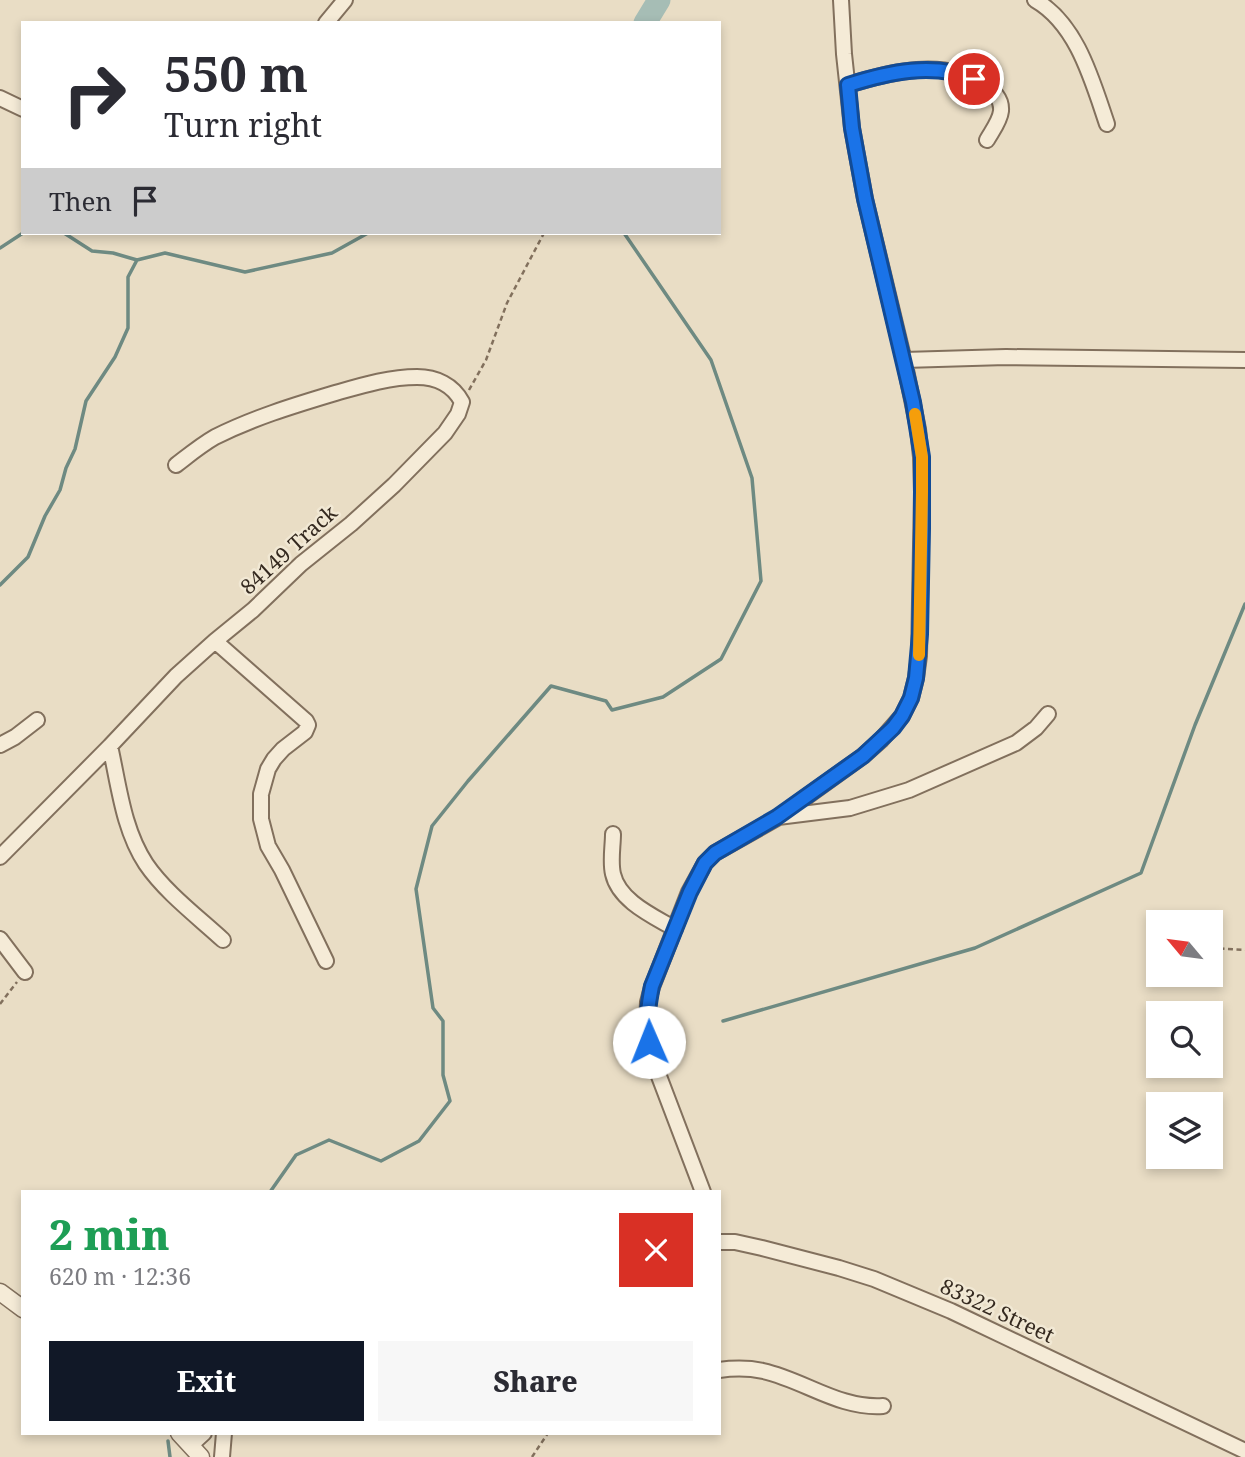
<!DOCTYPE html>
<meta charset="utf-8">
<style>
:root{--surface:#fff;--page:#f7f7f7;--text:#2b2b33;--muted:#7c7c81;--accent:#111827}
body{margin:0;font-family:"Noto Serif",serif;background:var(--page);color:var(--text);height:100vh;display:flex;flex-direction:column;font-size:26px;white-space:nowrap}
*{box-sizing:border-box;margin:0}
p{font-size:23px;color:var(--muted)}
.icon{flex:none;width:38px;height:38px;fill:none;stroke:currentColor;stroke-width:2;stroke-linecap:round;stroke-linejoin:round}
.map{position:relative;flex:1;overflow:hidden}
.panel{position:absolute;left:21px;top:1190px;width:700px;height:245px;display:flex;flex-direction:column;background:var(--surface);border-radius:0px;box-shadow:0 4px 10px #0003}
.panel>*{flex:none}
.top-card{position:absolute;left:21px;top:21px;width:700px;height:214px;border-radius:0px;box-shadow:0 4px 10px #0003;background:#fff;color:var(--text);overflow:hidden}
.needle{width:46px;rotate:299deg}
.buttons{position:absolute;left:1146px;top:910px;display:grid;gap:14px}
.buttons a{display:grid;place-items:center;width:77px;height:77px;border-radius:0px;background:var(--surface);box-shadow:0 4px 10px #0003;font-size:35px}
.pin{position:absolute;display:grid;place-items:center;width:60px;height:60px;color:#fff;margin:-30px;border:4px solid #fff;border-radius:50%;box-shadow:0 2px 7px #0007}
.me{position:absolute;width:77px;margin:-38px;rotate:359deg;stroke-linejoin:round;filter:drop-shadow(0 0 5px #0008)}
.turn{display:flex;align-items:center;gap:24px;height:147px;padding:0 28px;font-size:32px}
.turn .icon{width:91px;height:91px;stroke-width:2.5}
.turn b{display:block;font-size:49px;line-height:60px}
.then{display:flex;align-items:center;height:66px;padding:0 28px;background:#0003;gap:14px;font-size:26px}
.round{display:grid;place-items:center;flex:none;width:74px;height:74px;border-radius:0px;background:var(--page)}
.summary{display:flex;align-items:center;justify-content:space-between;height:119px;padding:0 28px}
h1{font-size:42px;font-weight:800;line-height:52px;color:#1e9e55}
.primary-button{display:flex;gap:14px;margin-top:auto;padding:14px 28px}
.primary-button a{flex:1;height:80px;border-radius:0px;background:var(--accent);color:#fff;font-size:28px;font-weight:800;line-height:80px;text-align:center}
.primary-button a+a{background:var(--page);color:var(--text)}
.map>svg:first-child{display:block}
</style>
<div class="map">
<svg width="1245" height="1457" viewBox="0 0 1245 1457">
<rect width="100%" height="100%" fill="#e9ddc5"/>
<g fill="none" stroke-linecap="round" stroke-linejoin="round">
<path stroke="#6e8a82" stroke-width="3.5" d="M64,233L92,251L113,253L137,260L165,253L245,272L332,253L368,233
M0,248L23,233
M0,585L28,557L45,516L60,490L66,468L75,449L86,401L115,357L128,328V277L137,260
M723,1021L975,948L1141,873L1195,725L1245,604
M270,1192L296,1155L329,1140L381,1161L419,1141L450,1101L443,1075V1021L433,1008L416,889L432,826L468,781L551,686L606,701L612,710L663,697L721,659L761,581L752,478L711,360L624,233
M168,1441L170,1457"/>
<path stroke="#a6bdb5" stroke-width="23" d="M645,23L659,0"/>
<defs>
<path id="minor" d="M1035,0C1077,24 1092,80 1107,124
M326,23L345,0
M848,85C890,72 944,58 984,85C993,91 1002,98 1001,111C1000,121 992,131 987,140
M0,98L23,109
M904,360L1006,357L1245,360
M215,641L306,721L308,725L305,732L283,749L274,759L268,769L261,794V819L268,846L282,870L326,961
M0,745L15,737L37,720
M110,746C119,786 123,829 146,864C165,892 198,917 223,940
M778,817L850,808L909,790L1016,743L1036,728L1048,714
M613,834C613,846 610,861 613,874C619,901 653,916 675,929
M0,857L110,746L176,676L215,641L253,610L301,564L351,524L394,485L445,433L458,414L462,402C453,385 436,377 417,377C388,377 360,386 332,394C292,406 253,418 215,437C201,445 189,455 176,465
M0,939L25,972
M703,1192L657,1071L649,1042L647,1024L648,1002L652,987L689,892L705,863L715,853L777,818L795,805L863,756L881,740L902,716L911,698L916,678L919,656L922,492L921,457L918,429L905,365L865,199L852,128L844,54L841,0
M719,1242H735L762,1248L839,1268L874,1279L951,1311L1245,1451
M719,1370C734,1368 749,1368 763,1371C804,1380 839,1409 883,1406
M191,1445L204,1433
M222,1457L224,1433"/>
<path id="tertiary" d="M0,1292L23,1309
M179,1433L201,1457"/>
</defs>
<use href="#minor" stroke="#82705d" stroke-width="18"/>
<use href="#tertiary" stroke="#82705d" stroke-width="19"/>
<path stroke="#82705d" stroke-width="2.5" stroke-dasharray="5 3.5" stroke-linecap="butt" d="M469,390L486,360L507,303L544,233
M1211,948L1245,950
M0,1004L17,982
M532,1457L548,1433"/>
<use href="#minor" stroke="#f5ebd7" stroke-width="14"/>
<use href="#tertiary" stroke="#f5ebd7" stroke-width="16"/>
</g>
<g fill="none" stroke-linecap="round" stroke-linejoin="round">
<defs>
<path id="route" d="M649,1042C646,1022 648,1006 652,986L690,892L705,863L715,853L777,817L863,756L893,728L902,716L911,698L916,678L920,634L922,528V457L913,402L865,199L852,128L848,85C889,72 933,62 974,79"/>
</defs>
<use href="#route" stroke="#114b97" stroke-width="18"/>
<use href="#route" stroke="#1a73e8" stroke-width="12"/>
<path stroke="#f59e0b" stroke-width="12" d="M915,414L922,457V492L919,655"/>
</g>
<g text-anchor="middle" stroke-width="5" stroke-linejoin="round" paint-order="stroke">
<g font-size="21" fill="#34291f" stroke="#f1e8d4">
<text transform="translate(289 550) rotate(-42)" y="7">84149 Track</text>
<text transform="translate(997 1311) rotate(25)" y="7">83322 Street</text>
</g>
</g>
</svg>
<div class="buttons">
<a><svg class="needle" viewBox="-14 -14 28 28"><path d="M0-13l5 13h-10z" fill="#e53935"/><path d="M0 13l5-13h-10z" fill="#7c7c81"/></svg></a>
<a><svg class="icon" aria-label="search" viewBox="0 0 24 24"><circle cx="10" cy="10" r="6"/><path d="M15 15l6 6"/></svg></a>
<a><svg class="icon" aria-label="layers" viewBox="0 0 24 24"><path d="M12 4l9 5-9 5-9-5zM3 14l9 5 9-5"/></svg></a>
</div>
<div class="pin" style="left:974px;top:79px;background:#d93025"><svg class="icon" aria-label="arrive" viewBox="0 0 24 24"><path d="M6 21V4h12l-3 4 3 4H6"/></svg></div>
<svg class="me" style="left:649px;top:1042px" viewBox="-20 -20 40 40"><circle r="19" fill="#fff"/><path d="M0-13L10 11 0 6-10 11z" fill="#1a73e8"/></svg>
<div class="top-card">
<div class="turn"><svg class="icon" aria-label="right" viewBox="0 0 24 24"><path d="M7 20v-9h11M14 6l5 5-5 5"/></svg><div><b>550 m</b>Turn right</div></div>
<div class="then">Then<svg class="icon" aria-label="arrive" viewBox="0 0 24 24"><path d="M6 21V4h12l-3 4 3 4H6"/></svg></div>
</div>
<section class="panel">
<div class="summary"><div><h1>2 min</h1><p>620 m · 12:36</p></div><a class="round" style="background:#d93025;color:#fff"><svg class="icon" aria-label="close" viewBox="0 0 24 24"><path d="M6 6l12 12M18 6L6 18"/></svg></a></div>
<div class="primary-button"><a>Exit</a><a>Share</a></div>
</section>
</div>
